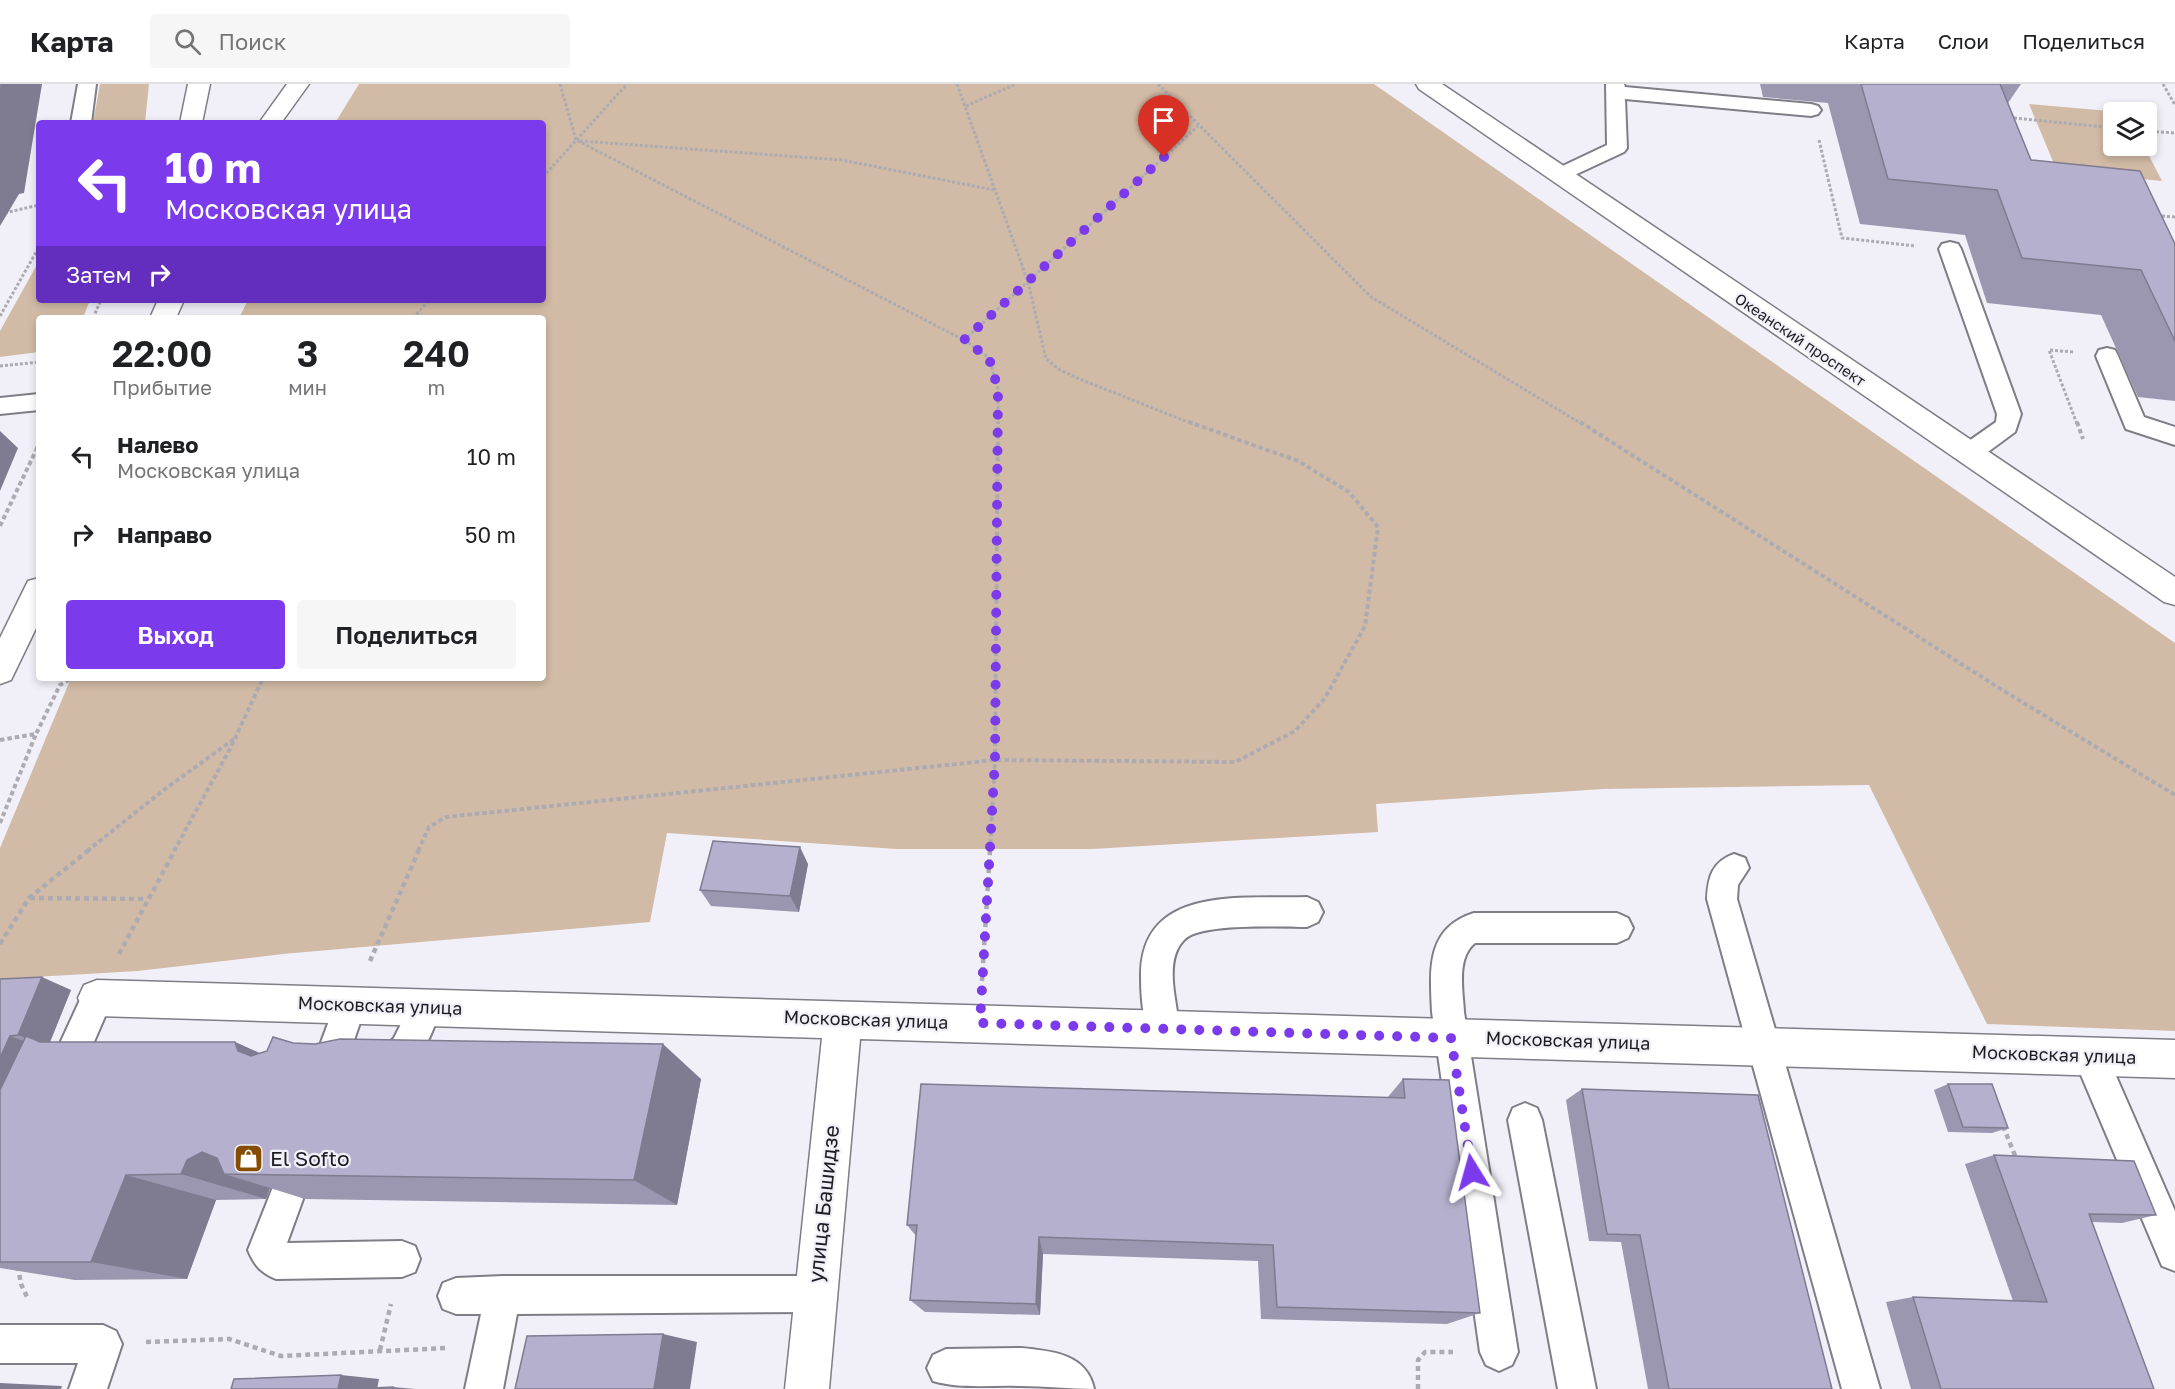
<!DOCTYPE html>
<html lang="ru">
<meta charset="utf-8">
<style>
:root{--surface:#fff;--page:#f6f6f6;--text:#202124;--muted:#757577;--line:#e0e0e0;--accent:#7c3aed}
body{margin:0;font-family:"Golos Text",sans-serif;background:var(--page);color:var(--text);height:100vh;display:flex;flex-direction:column;font-size:22px;white-space:nowrap}
*{box-sizing:border-box;margin:0}
p{font-size:20px;color:var(--muted)}
.icon{flex:none;width:33px;height:33px;fill:none;stroke:currentColor;stroke-width:2;stroke-linecap:round;stroke-linejoin:round}
.map{position:relative;flex:1;overflow:hidden}
.panel{position:absolute;left:36px;top:231px;width:510px;height:366px;display:flex;flex-direction:column;background:var(--surface);border-radius:6px;box-shadow:0 3px 9px #0003}
.panel>*{flex:none}
.banner{position:absolute;left:36px;top:36px;width:510px;height:183px;border-radius:6px;box-shadow:0 3px 9px #0003;background:#7c3aed;color:#fff;overflow:hidden}
.tools{position:absolute;left:2103px;top:18px;display:grid;gap:12px}
.tools a{display:grid;place-items:center;width:54px;height:54px;border-radius:6px;background:var(--surface);box-shadow:0 3px 9px #0003;font-size:30px}
.pin{position:absolute;display:grid;place-items:center;width:51px;height:51px;color:#fff;margin:-62px -26px;border-radius:50% 50% 50% 0;rotate:-45deg;box-shadow:0 0 6px #0007}
.pin .icon{rotate:45deg}
.me{position:absolute;width:66px;margin:-33px;rotate:352deg;stroke-linejoin:round;filter:drop-shadow(0 0 4px #0008)}
.turn{display:flex;align-items:center;gap:21px;height:126px;padding:0 30px;font-size:27px}
.turn .icon{width:78px;height:78px;stroke-width:2.5}
.turn b{display:block;font-size:42px;line-height:51px}
.then{display:flex;align-items:center;height:57px;padding:0 30px;background:#0003;gap:12px;font-size:22px}
.eta{display:flex;justify-content:space-evenly;align-items:center;height:102px;text-align:center}
.eta b{font-size:36px;font-weight:600;line-height:42px}
.action{display:flex;gap:12px;margin-top:auto;padding:12px 30px}
.action a{flex:1;height:69px;border-radius:6px;background:var(--accent);color:#fff;font-size:24px;font-weight:600;line-height:69px;text-align:center}
.action a+a{background:var(--page);color:var(--text)}
ul{padding:0;list-style:none}
li{display:flex;align-items:center;gap:18px;height:78px;padding:0 30px}
li div{flex:1}
li b{display:block;font-size:22px}
li em{font-style:normal}
header{display:flex;align-items:center;gap:36px;box-sizing:border-box;height:84px;padding:0 30px;background:var(--surface);border-bottom:2px solid var(--line)}
header strong{font-size:28px}
nav{display:flex;gap:33px;margin-inline-start:auto;font-size:21px}
.search{width:420px;height:54px;background:var(--page);display:flex;align-items:center;gap:15px;box-sizing:border-box;padding:0 21px;border-radius:6px;color:var(--muted);font-size:22px}
.map>svg:first-child{display:block}
</style>
<header>
<strong>Карта</strong>
<div class="search"><svg class="icon" aria-label="search" viewBox="0 0 24 24"><circle cx="10" cy="10" r="6"/><path d="M15 15l6 6"/></svg>Поиск</div>
<nav><a>Карта</a><a>Слои</a><a>Поделиться</a></nav>
</header>
<div class="map">
<svg width="2175" height="1305" viewBox="0 0 2175 1305">
<rect width="100%" height="100%" fill="#f1f0f9"/>
<path fill="#d2bba6" d="M100,0H149L145,39H93Z
M359,0H1374L2175,559V947L1987,940L1869,701L1603,705L1376,720L1378,748L1093,765H896L667,749L650,838L283,870L138,887L0,895V764L71,594H543V234H239L248,216H543V39H335Z
M2029,20L2121,28H2114V62H2144L2162,97L2057,87Z
M39,177V216H90L83,234H39V268L0,273V247Z"/>
<g fill="none" stroke-linecap="round" stroke-linejoin="round">
<defs>
<path id="lane" d="M78,0H96L91,39H71Z
M1606,0H1624L1625,3L1811,20L1818,22L1821,26L1818,30L1811,32L1625,15L1627,64L1624,68L1566,95L1559,97L1552,95L1549,91L1552,87L1607,61Z
M1950,158L1958,160L1961,165L2021,330L2015,348L1977,376L1968,379L1959,376L1956,370L1959,364L1996,338L1997,330L1939,165L1942,160Z
M2107,264L2115,266L2118,272L2144,333L2175,343V361L2126,345L2096,272L2099,266Z
M39,310V326L0,330V314Z
M1734,770L1745,774L1749,784L1738,801L1737,815L1880,1305H1842L1707,815C1708,793 1712,778 1734,770Z
M1307,813L1318,818L1323,828L1318,838L1307,843C1281,843 1202,839 1185,855C1173,866 1172,883 1173,898C1174,918 1182,938 1175,956L1163,961L1151,956C1143,937 1141,914 1141,893C1140,800 1242,815 1307,813Z
M1474,829H1617L1628,834L1633,844L1628,854L1617,859H1475C1456,874 1463,907 1464,928L1518,1268L1512,1281L1499,1287L1486,1281L1480,1268L1432,928C1430,885 1426,844 1474,829Z
M97,898L108,903L113,914L73,1006L61,1011L49,1006L44,994L86,903Z
M350,905L361,910L366,921L339,1000L327,1005L315,1000L310,988L339,910Z
M426,907L437,912L442,923C429,954 415,1006 370,988L365,976L370,964L389,959L394,954L415,912Z
M2090,955L2102,960L2175,1127V1187L2162,1182L2073,972L2078,960Z
M1525,1019L1537,1024L1542,1036L1596,1305H1558L1508,1036L1513,1024Z
M285,1097L297,1103L303,1115L287,1159L402,1157L415,1162L420,1175L415,1188L402,1193L276,1195C261,1189 254,1181 248,1166L273,1103Z
M503,1192H815L828,1197L833,1210L828,1223L815,1228L517,1230L503,1305H465L481,1230H456L443,1225L438,1212L443,1199L456,1194Z
M0,1241H103L116,1247L122,1260L107,1305H69L78,1279H0Z
M1022,1264C1052,1267 1087,1270 1094,1305C1069,1305 1045,1302 1020,1302C991,1301 959,1305 933,1297L927,1284L933,1271L946,1265Z"/>
<path id="street" d="M97,896L2175,956V994L860,955L829,1305H785L822,954L97,932L84,927L78,914L84,901Z"/>
<path id="secondary" d="M188,0H210L202,39H180Z"/>
<path id="primary" d="M287,0H309L281,39H259Z
M1416,0H1442L2175,493V521L2164,518L1419,5Z
M158,216H184L176,234H150Z
M39,494V538L11,596L0,600V554L28,497Z"/>
</defs>
<use href="#lane" stroke="#7f7d85" stroke-width="4"/>
<use href="#street" stroke="#7f7d85" stroke-width="3"/>
<use href="#secondary" stroke="#7f7d85" stroke-width="3"/>
<use href="#primary" stroke="#7f7d85" stroke-width="3"/>
<path stroke="#acabb2" stroke-width="3" stroke-dasharray="3 2" stroke-linecap="butt" d="M560,0L576,56L964,256L989,274L998,305V340
M957,0L1028,198L1046,275L1060,286L1082,296L1193,340
M1158,0L1371,213L1582,340
M2163,0L2175,21
M966,22L1016,0
M2014,34L2114,44
M2146,47L2175,49
M1819,56L1842,154L1916,162
M580,57L842,76L994,106
M543,93L627,0
M0,130L39,121
M2162,132L2175,133
M0,232L39,163
M93,234L101,216
M413,234L429,216
M964,256L1198,42
M2073,268L2049,266L2077,340
M0,282L39,278"/>
<path stroke="#acabb2" stroke-width="4" stroke-dasharray="4.5 3" stroke-linecap="butt" d="M1580,338L2004,607L2175,711
M2077,338L2083,355
M0,442L39,360
M0,656L36,650L60,601L72,594
M0,739L36,650
M87,767L165,705L237,653
M174,767L230,665L263,594
M418,767L429,743L446,733L995,676L1235,678L1295,647L1325,614L1365,542L1378,443L1349,408L1298,377L1189,338
M990,767L995,676L998,338"/>
<path stroke="#acabb2" stroke-width="4.5" stroke-dasharray="5 4" stroke-linecap="butt" d="M30,814L146,815
M0,860L29,814L89,766
M119,870L175,766
M370,877L419,766
M982,897L990,766
M2003,1042L2016,1074
M18,1182L21,1200L28,1215
M146,1258L229,1255L281,1272L447,1264
M380,1266L391,1220
M1418,1305V1276L1425,1268H1453"/>
<use href="#lane" fill="#fff" fill-rule="evenodd"/>
<use href="#street" fill="#fff" fill-rule="evenodd"/>
<use href="#secondary" fill="#fff" fill-rule="evenodd"/>
<use href="#primary" fill="#fff" fill-rule="evenodd"/>
</g>
<path fill="#9c97b0" d="M1760,0H2021L2008,19L2031,76L2175,160V317L2138,313L2101,231L1987,219L1965,151L1860,140L1828,19L1763,13Z
M808,780L799,828L711,822L700,806Z
M0,895L71,906L50,958H235L260,969L293,959L701,995L677,1121L305,1115L270,1104L266,1115L216,1116L187,1195L75,1196L0,1184Z
M1403,995L1480,1229L1447,1240L1261,1235L1258,1177L1043,1170L1040,1231L925,1228L910,1216L916,1152L907,1141L1387,1014Z
M1948,1000L2008,1044L1992,1049L1948,1048L1934,1006Z
M1582,1005L1832,1305H1648L1621,1158L1589,1157L1566,1016Z
M1994,1071L2156,1131L2122,1139L2092,1138L2154,1305H1911L1886,1218L1913,1213L2013,1217L1965,1080Z"/>
<path fill="#7f7b90" d="M2,0H42L24,109L19,110L0,142V13Z
M0,347L18,364L0,407Z
M800,763L808,780L799,828L790,812Z
M42,893L71,906L48,963L18,951Z
M10,952L40,963L0,1059V974Z
M235,958L310,993L314,1002L238,967Z
M663,960L701,995L677,1121L634,1096Z
M202,1068L270,1090H224L270,1104L266,1115L181,1090L187,1076Z
M126,1091L216,1116L187,1195L91,1178Z
M1039,1153L1043,1170L1040,1231L1036,1220Z
M663,1250L697,1258L690,1305H654Z
M341,1291L379,1295L377,1305H338Z
M0,1299L62,1302L61,1305H0Z
M393,1303L415,1305H392Z"/>
<path fill="#b5b0cd" stroke="#7f7b90" stroke-width="1.5" d="M0,0H2L0,13Z
M1861,0H2000L2031,76L2140,87L2175,160V257L2141,186L2022,174L1997,106L1888,95Z
M713,757L800,763L790,812L700,806Z
M42,893L18,951L10,952L0,974V895Z
M26,952L40,958H235L238,967L251,972L267,967L273,953L293,959L315,960L340,955L663,960L634,1096L224,1090L217,1074L202,1068L187,1076L181,1090L126,1091L91,1178H0V1006Z
M1403,995L1449,996L1480,1229L1277,1223L1273,1161L1039,1153L1036,1220L910,1216L917,1141H907L921,1000L1405,1014Z
M1948,1000H1992L2008,1044L1963,1043Z
M1582,1005L1758,1011L1832,1305H1669L1640,1151L1607,1150Z
M1994,1071L2134,1077L2156,1131L2089,1130L2154,1305H1941L1913,1213L2047,1218Z
M663,1250L654,1305H515L527,1252Z
M341,1291L338,1305H231L234,1295Z
M393,1303L392,1305H349Z"/>
<g fill="none" stroke-linecap="round" stroke-linejoin="round">
<path stroke="#7c3aed" stroke-width="10" stroke-dasharray="0 18" d="M1164,73L964,256L989,274L998,305L995,676L980,939L1451,954L1472,1088"/>
</g>
<defs>
<symbol id="shop-square" viewBox="-11 -11 22 22"><rect x="-9" y="-9" width="18" height="18" rx="4" fill="#864d00" stroke="#f1f0f9"/><path d="M-5-2.5h2.3a2.7 3.5 0 0 1 5.4 0H5L5.5 6h-11ZM-1.5-2.5h3a1.5 2.3 0 0 0-3 0Z" fill="#fff"/></symbol>
</defs>
<g fill-rule="evenodd">
<use href="#shop-square" x="232" y="1058" width="33" height="33"/>
</g>
<g text-anchor="middle" stroke-width="4.5" stroke-linejoin="round" paint-order="stroke">
<g font-size="15" fill="#1e1d20" stroke="#f1f0f9">
<text transform="translate(1800 256) rotate(34)" y="5">Океанский проспект</text>
</g>
<g font-size="18" fill="#1e1d20" stroke="#f1f0f9">
<text transform="translate(380 922) rotate(2)" y="6">Московская улица</text>
<text transform="translate(866 936) rotate(2)" y="6">Московская улица</text>
<text transform="translate(1568 957) rotate(2)" y="6">Московская улица</text>
<text transform="translate(2054 971) rotate(2)" y="6">Московская улица</text>
</g>
<g font-size="21" fill="#1e1d20" stroke="#f1f0f9" text-anchor="start">
<text x="270" y="1082">El Softo</text>
</g>
<g font-size="21" fill="#1e1d20" stroke="#f1f0f9">
<text transform="translate(824 1120) rotate(-84)" y="7">улица Башидзе</text>
</g>
</g>
</svg>
<div class="tools">
<a><svg class="icon" aria-label="layers" viewBox="0 0 24 24"><path d="M12 4l9 5-9 5-9-5zM3 14l9 5 9-5"/></svg></a>
</div>
<div class="pin" style="left:1164px;top:73px;background:#d93025"><svg class="icon" aria-label="arrive" viewBox="0 0 24 24"><path d="M6 21V4h12l-3 4 3 4H6"/></svg></div>
<svg class="me" style="left:1472px;top:1088px" viewBox="-20 -20 40 40"><path d="M0-17L14 15 0 8-14 15z" fill="#7c3aed" stroke="#fff" stroke-width="4"/></svg>
<div class="banner">
<div class="turn"><svg class="icon" aria-label="left" viewBox="0 0 24 24"><path d="M17 20v-9H6M10 6l-5 5 5 5"/></svg><div><b>10 m</b>Московская улица</div></div>
<div class="then">Затем<svg class="icon" aria-label="right" viewBox="0 0 24 24"><path d="M7 20v-9h11M14 6l5 5-5 5"/></svg></div>
</div>
<section class="panel">
<div class="eta">
<div><b>22:00</b><p>Прибытие</p></div>
<div><b>3</b><p>мин</p></div>
<div><b>240</b><p>m</p></div>
</div>
<ul>
<li><svg class="icon" aria-label="left" viewBox="0 0 24 24"><path d="M17 20v-9H6M10 6l-5 5 5 5"/></svg><div><b>Налево</b><p>Московская улица</p></div><em>10 m</em></li>
<li><svg class="icon" aria-label="right" viewBox="0 0 24 24"><path d="M7 20v-9h11M14 6l5 5-5 5"/></svg><div><b>Направо</b></div><em>50 m</em></li>
</ul>
<div class="action"><a>Выход</a><a>Поделиться</a></div>
</section>
</div>
